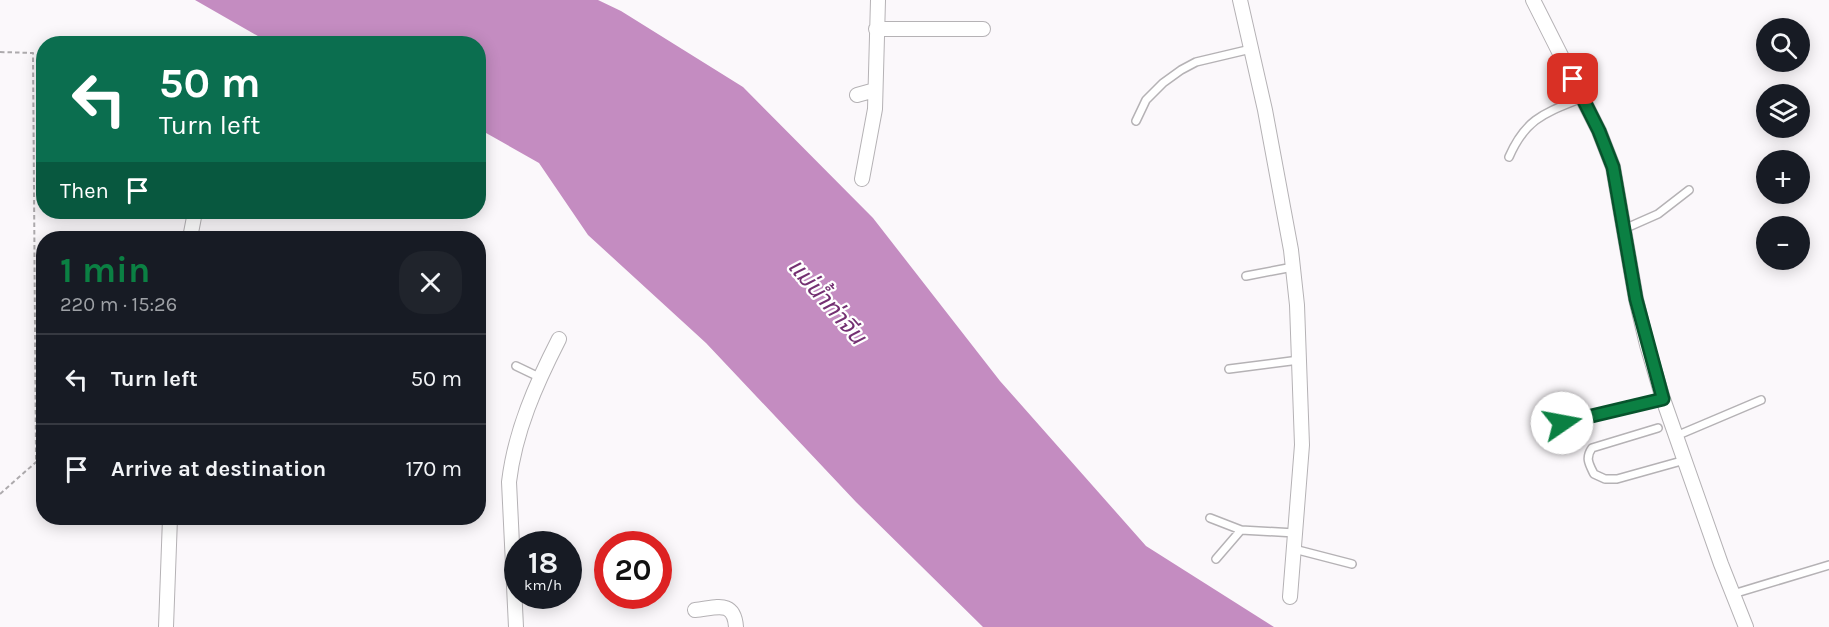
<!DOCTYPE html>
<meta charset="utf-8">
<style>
:root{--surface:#171b24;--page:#20242c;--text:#f1f3f6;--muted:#9ea1a6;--line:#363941;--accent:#0b8043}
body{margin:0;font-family:Karla,"Noto Sans Thai",sans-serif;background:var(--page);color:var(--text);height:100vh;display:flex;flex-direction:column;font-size:22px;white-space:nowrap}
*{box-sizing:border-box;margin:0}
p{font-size:20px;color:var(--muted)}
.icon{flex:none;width:33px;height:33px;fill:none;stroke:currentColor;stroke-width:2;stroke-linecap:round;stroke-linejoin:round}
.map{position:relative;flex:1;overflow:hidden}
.side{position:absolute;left:36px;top:231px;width:450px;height:294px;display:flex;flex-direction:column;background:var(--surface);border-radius:24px;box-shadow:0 3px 15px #0003}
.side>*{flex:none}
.top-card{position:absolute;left:36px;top:36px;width:450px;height:183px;border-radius:24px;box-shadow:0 3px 15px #0003;background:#0b6e4f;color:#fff;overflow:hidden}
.buttons{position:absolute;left:1756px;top:18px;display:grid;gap:12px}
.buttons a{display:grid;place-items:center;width:54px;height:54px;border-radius:50%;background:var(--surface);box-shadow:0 3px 15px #0003;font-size:30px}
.speed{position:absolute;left:504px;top:531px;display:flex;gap:12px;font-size:30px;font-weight:700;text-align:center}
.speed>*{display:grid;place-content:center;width:78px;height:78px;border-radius:50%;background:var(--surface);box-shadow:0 3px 15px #0003;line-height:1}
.speed small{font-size:15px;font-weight:400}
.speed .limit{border:9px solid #d22;background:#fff;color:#111}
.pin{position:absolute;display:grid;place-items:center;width:51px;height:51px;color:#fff;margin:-26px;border-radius:12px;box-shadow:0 3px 9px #0006}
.me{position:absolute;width:66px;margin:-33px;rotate:78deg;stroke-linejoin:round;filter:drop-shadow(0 0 4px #0008)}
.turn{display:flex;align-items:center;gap:21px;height:126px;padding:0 24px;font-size:27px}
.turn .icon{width:78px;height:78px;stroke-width:2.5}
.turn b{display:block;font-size:42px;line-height:51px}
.then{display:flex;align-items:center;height:57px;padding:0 24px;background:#0003;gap:12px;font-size:22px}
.round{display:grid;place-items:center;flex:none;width:63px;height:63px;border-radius:24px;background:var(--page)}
.summary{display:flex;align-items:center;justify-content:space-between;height:102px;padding:0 24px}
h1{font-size:36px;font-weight:700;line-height:45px;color:var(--accent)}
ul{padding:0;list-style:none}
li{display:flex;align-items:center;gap:18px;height:90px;padding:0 24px;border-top:2px solid var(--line)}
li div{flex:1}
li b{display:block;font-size:22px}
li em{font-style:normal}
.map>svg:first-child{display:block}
</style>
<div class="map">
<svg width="1829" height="627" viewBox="0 0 1829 627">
<rect width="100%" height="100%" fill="#fbf8fb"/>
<path fill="#c48cc1" d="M195,0H598L621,11L743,87L873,218L1000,381L1146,546L1274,627H983L856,502L706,343L588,235L539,163L479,129L478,44L270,43Z"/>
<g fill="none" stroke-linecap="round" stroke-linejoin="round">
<defs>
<path id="service" d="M1136,121L1146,100L1163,83L1181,70L1196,62L1251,49
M1509,157C1526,118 1545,113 1582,98
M1624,229L1658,214L1689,190
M1246,276L1293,267
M516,366L539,377
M1229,369L1299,360
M1562,423L1663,399
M1658,428L1592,448C1585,458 1589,464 1594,474L1605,479H1617L1685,460
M1676,436L1761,400
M1210,518L1241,530L1295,533
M1294,549L1352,564
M1216,559L1241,530
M1733,594L1829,565"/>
<path id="minor" d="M1240,0L1265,110L1291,250L1297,305L1302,445L1290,597
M1533,0L1599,131L1613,167L1636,299L1647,345L1663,399L1721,564L1746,627
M876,29H983
M857,95L875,90
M862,179L875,109L878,0
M190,238L195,212
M695,610C716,608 734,599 736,627
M166,627L170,518
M516,627L509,482C515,431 536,384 559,339"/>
</defs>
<use href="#service" stroke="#b5b2b5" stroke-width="10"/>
<use href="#minor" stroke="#b5b2b5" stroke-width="16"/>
<path stroke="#adaaad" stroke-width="2" stroke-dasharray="4.5 3" stroke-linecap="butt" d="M0,52L33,53L36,462
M0,494L44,455"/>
<use href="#service" stroke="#fff" stroke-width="7"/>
<use href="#minor" stroke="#fff" stroke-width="14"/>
</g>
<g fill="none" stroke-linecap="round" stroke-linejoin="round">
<defs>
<path id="route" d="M1562,423L1663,399L1636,299L1613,167L1599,131L1573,79"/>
</defs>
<use href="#route" stroke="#07532c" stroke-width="15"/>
<use href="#route" stroke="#0b8043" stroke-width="10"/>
</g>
<g text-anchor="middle" stroke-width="4.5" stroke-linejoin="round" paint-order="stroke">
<g font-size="24" font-style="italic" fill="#743072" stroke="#fff">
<text transform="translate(827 301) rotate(49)" y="8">แม่น้ำท่าจีน</text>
</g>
</g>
</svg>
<div class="buttons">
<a><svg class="icon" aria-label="search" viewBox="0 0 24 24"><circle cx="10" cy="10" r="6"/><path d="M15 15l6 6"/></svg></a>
<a><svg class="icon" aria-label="layers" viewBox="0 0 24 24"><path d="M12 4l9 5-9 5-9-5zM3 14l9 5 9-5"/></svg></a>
<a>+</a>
<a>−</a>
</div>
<div class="speed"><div>18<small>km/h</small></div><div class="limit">20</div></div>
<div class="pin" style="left:1573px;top:79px;background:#d93025"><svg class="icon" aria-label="arrive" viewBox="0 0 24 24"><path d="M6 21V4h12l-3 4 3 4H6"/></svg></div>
<svg class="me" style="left:1562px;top:423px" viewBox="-20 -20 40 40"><circle r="19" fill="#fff"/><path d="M0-13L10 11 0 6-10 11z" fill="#0b8043"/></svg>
<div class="top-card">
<div class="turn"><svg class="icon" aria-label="left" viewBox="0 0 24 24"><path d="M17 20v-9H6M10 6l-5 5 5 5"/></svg><div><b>50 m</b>Turn left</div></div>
<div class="then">Then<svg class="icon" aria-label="arrive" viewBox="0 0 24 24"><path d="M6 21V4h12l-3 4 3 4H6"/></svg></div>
</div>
<section class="side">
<div class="summary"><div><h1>1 min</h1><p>220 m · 15:26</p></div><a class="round"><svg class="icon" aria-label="close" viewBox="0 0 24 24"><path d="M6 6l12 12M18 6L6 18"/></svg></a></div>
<ul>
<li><svg class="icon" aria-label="left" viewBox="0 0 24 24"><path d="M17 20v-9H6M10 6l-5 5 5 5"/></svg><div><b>Turn left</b></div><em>50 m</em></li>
<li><svg class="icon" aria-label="arrive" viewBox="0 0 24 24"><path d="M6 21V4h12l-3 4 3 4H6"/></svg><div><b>Arrive at destination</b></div><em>170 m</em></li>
</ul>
</section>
</div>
